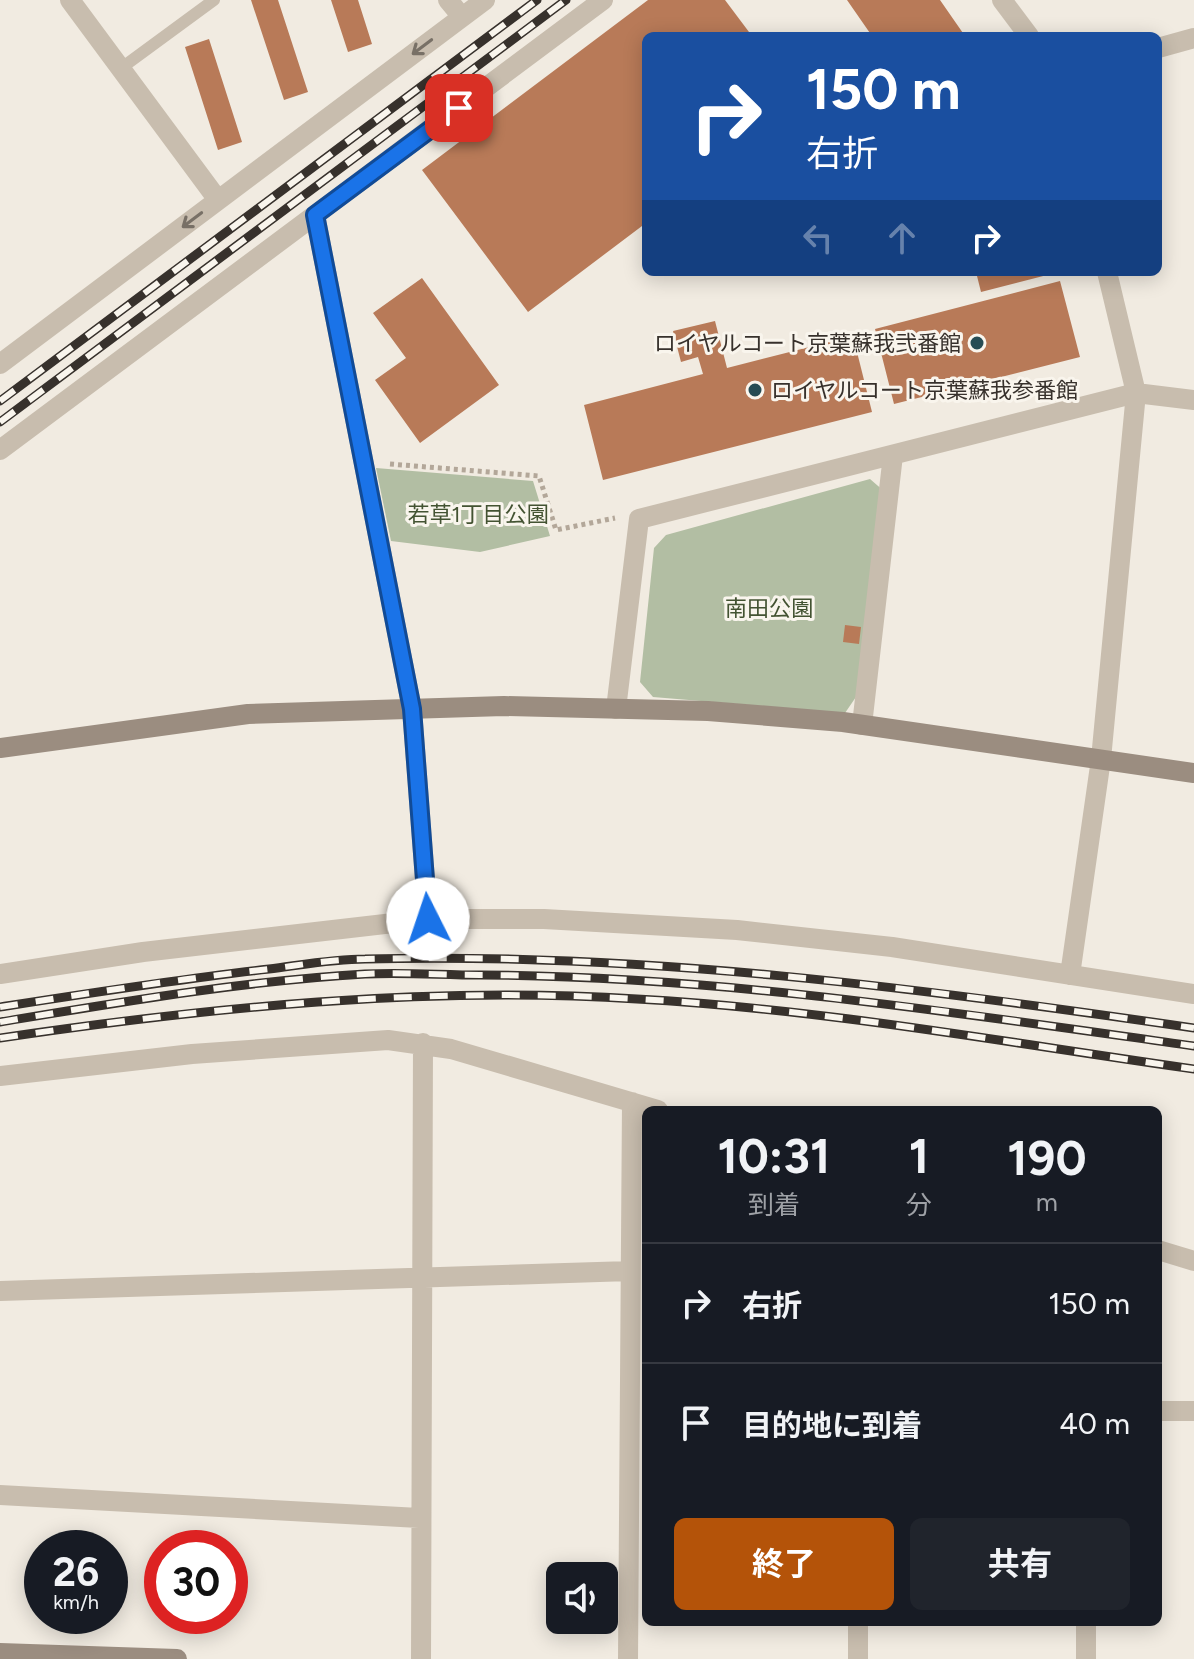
<!DOCTYPE html>
<html lang="ja">
<meta charset="utf-8">
<style>
:root{--surface:#171b24;--page:#20242c;--text:#f1f3f6;--muted:#9ea1a6;--line:#363941;--accent:#b45309}
body{margin:0;font-family:Figtree,"Noto Sans JP",sans-serif;background:var(--page);color:var(--text);height:100vh;display:flex;flex-direction:column;font-size:30px;white-space:nowrap}
*{box-sizing:border-box;margin:0}
p{font-size:26px;color:var(--muted)}
.icon{flex:none;width:44px;height:44px;fill:none;stroke:currentColor;stroke-width:2;stroke-linecap:round;stroke-linejoin:round}
.map{position:relative;flex:1;overflow:hidden}
.panel{position:absolute;left:642px;top:1106px;width:520px;height:520px;display:flex;flex-direction:column;background:var(--surface);border-radius:12px;box-shadow:0 4px 20px #0003}
.panel>*{flex:none}
.hud{position:absolute;left:642px;top:32px;width:520px;height:244px;border-radius:12px;box-shadow:0 4px 20px #0003;background:#1a4fa0;color:#fff;overflow:hidden}
.tools{position:absolute;left:546px;top:1562px;display:grid;gap:16px}
.tools a{display:grid;place-items:center;width:72px;height:72px;border-radius:12px;background:var(--surface);box-shadow:0 4px 20px #0003;font-size:40px}
.speed{position:absolute;left:24px;top:1530px;display:flex;gap:16px;font-size:40px;font-weight:700;text-align:center}
.speed>*{display:grid;place-content:center;width:104px;height:104px;border-radius:50%;background:var(--surface);box-shadow:0 4px 20px #0003;line-height:1}
.speed small{font-size:20px;font-weight:400}
.speed .limit{border:12px solid #d22;background:#fff;color:#111}
.pin{position:absolute;display:grid;place-items:center;width:68px;height:68px;color:#fff;margin:-34px;border-radius:16px;box-shadow:0 4px 12px #0006}
.me{position:absolute;width:88px;margin:-44px;rotate:356deg;stroke-linejoin:round;filter:drop-shadow(0 0 6px #0008)}
.turn{display:flex;align-items:center;gap:28px;height:168px;padding:0 32px;font-size:36px}
.turn .icon{width:104px;height:104px;stroke-width:2.5}
.turn b{display:block;font-size:56px;line-height:68px}
.lanes{display:flex;align-items:center;height:76px;padding:0 32px;background:#0003;justify-content:center;gap:40px;direction:ltr}
.lanes .off{opacity:.35}
.eta{display:flex;justify-content:space-evenly;align-items:center;height:136px;text-align:center}
.eta b{font-size:48px;font-weight:700;line-height:56px}
.action{display:flex;gap:16px;margin-top:auto;padding:16px 32px}
.action a{flex:1;height:92px;border-radius:12px;background:var(--accent);color:#fff;font-size:32px;font-weight:700;line-height:92px;text-align:center}
.action a+a{background:var(--page);color:var(--text)}
ul{padding:0;list-style:none}
li{display:flex;align-items:center;gap:24px;height:120px;padding:0 32px;border-top:2px solid var(--line)}
li div{flex:1}
li b{display:block;font-size:30px}
li em{font-style:normal}
.map>svg:first-child{display:block}
</style>
<div class="map">
<svg width="1194" height="1659" viewBox="0 0 1194 1659">
<rect width="100%" height="100%" fill="#f1ebe1"/>
<path fill="#b2bea3" d="M376,468L533,481L550,536L480,552L391,541Z
M870,479L885,492L858,694L845,713L653,697L640,682L654,548L666,535Z"/>
<path fill="#b87a58" d="M251,0H278L308,92L284,100Z
M331,0H358L372,44L348,52Z
M648,0H725L752,36H646V223L528,312L422,170Z
M847,0H940L965,36H872Z
M209,39L242,142L218,150L185,47Z
M976,272H1055V273L981,292Z
M422,278L499,385L420,443L375,380L406,358L373,313Z
M1060,281L1080,357L894,404L875,329Z
M715,321L727,368L853,336L872,412L603,480L584,405L703,374L698,357L681,362L673,331Z
M845,625L861,627L859,644L843,642Z"/>
<g fill="none" stroke-linecap="round" stroke-linejoin="round">
<path stroke="#b3a799" stroke-width="5" stroke-dasharray="4 4" stroke-linecap="butt" d="M390,464L539,476L556,530L615,518"/>
<path stroke="#c8bdae" stroke-width="12" d="M120,69L214,0"/>
<path stroke="#c8bdae" stroke-width="20" d="M70,0L218,200
M448,0L462,17
M1002,0L1029,36
M1158,48L1194,38
M315,215L412,709L428,919
M0,364L485,0
M0,450L603,0
M616,709L639,519L1136,393L1194,400
M862,725L893,455
M0,974L143,952L428,919H544L737,930L892,947L1194,994
M1070,975L1101,759L1136,393L1107,272
M0,1076L192,1054L388,1040L451,1049L658,1110
M1158,1250L1194,1261
M0,1291L630,1271
M1158,1411H1194
M0,1495L419,1518
M421,1659L423,1043
M628,1659L632,1102
M858,1659V1622
M1086,1659V1622"/>
<path stroke="#9b8d80" stroke-width="20" d="M0,748L248,714L504,706L708,711L843,722L1194,773
M0,1653L177,1659"/>
<defs>
<path id="rail" d="M0,401L537,0
M0,422L566,0
M0,1007C90,993 179,979 269,969C301,965 333,959 365,959C644,952 919,988 1194,1028
M0,1022C121,1002 243,981 365,974C403,972 442,975 480,975C720,976 957,1013 1194,1046
M0,1038C211,1007 424,986 637,999C824,1009 1009,1043 1194,1069"/>
</defs>
<use href="#rail" stroke="#37312c" stroke-width="9"/>
<use href="#rail" stroke="#f9f5ed" stroke-width="6" stroke-dasharray="18" stroke-linecap="butt"/>
</g>
<defs><path id="oneway-shaft" d="M-6 0H5M1.5-3L5.5 0L1.5 3" fill="none" stroke-width="1.6" stroke-linecap="round" stroke-linejoin="round" transform="scale(2)"/></defs>
<g stroke="#787066">
<use href="#oneway-shaft" transform="translate(422 47) rotate(143)"/>
<use href="#oneway-shaft" transform="translate(192 220) rotate(143)"/>
</g>
<g fill="none" stroke-linecap="round" stroke-linejoin="round">
<defs>
<path id="route" d="M428,919L412,709L315,215L459,108"/>
</defs>
<use href="#route" stroke="#114b97" stroke-width="20"/>
<use href="#route" stroke="#1a73e8" stroke-width="14"/>
</g>
<g fill="#264c54" stroke="#f9f5ed" stroke-width="3">
<circle cx="977" cy="343" r="8"/>
<circle cx="755" cy="390" r="8"/>
</g>
<g text-anchor="middle" stroke-width="6" stroke-linejoin="round" paint-order="stroke">
<g font-size="22" fill="#37312c" stroke="#f9f5ed" text-anchor="end">
<text x="961" y="351">ロイヤルコート京葉蘇我弐番館</text>
<text x="771" y="398" text-anchor="start">ロイヤルコート京葉蘇我参番館</text>
</g>
<g font-size="22" fill="#435332" stroke="#f9f5ed">
<text x="478" y="522">若草1丁目公園</text>
<text x="769" y="616">南田公園</text>
</g>
</g>
</svg>
<div class="tools">
<a><svg class="icon" aria-label="sound" viewBox="0 0 24 24"><path d="M4 9h4l5-4v14l-5-4H4zM17 9q2 3 0 6"/></svg></a>
</div>
<div class="speed"><div>26<small>km/h</small></div><div class="limit">30</div></div>
<div class="pin" style="left:459px;top:108px;background:#d93025"><svg class="icon" aria-label="arrive" viewBox="0 0 24 24"><path d="M6 21V4h12l-3 4 3 4H6"/></svg></div>
<svg class="me" style="left:428px;top:919px" viewBox="-20 -20 40 40"><circle r="19" fill="#fff"/><path d="M0-13L10 11 0 6-10 11z" fill="#1a73e8"/></svg>
<div class="hud">
<div class="turn"><svg class="icon" aria-label="right" viewBox="0 0 24 24"><path d="M7 20v-9h11M14 6l5 5-5 5"/></svg><div><b>150 m</b>右折</div></div>
<div class="lanes"><svg class="icon off" aria-label="left" viewBox="0 0 24 24"><path d="M17 20v-9H6M10 6l-5 5 5 5"/></svg><svg class="icon off" aria-label="ahead" viewBox="0 0 24 24"><path d="M12 20V5M6 11l6-6 6 6"/></svg><svg class="icon" aria-label="right" viewBox="0 0 24 24"><path d="M7 20v-9h11M14 6l5 5-5 5"/></svg></div>
</div>
<section class="panel">
<div class="eta">
<div><b>10:31</b><p>到着</p></div>
<div><b>1</b><p>分</p></div>
<div><b>190</b><p>m</p></div>
</div>
<ul>
<li><svg class="icon" aria-label="right" viewBox="0 0 24 24"><path d="M7 20v-9h11M14 6l5 5-5 5"/></svg><div><b>右折</b></div><em>150 m</em></li>
<li><svg class="icon" aria-label="arrive" viewBox="0 0 24 24"><path d="M6 21V4h12l-3 4 3 4H6"/></svg><div><b>目的地に到着</b></div><em>40 m</em></li>
</ul>
<div class="action"><a>終了</a><a>共有</a></div>
</section>
</div>
